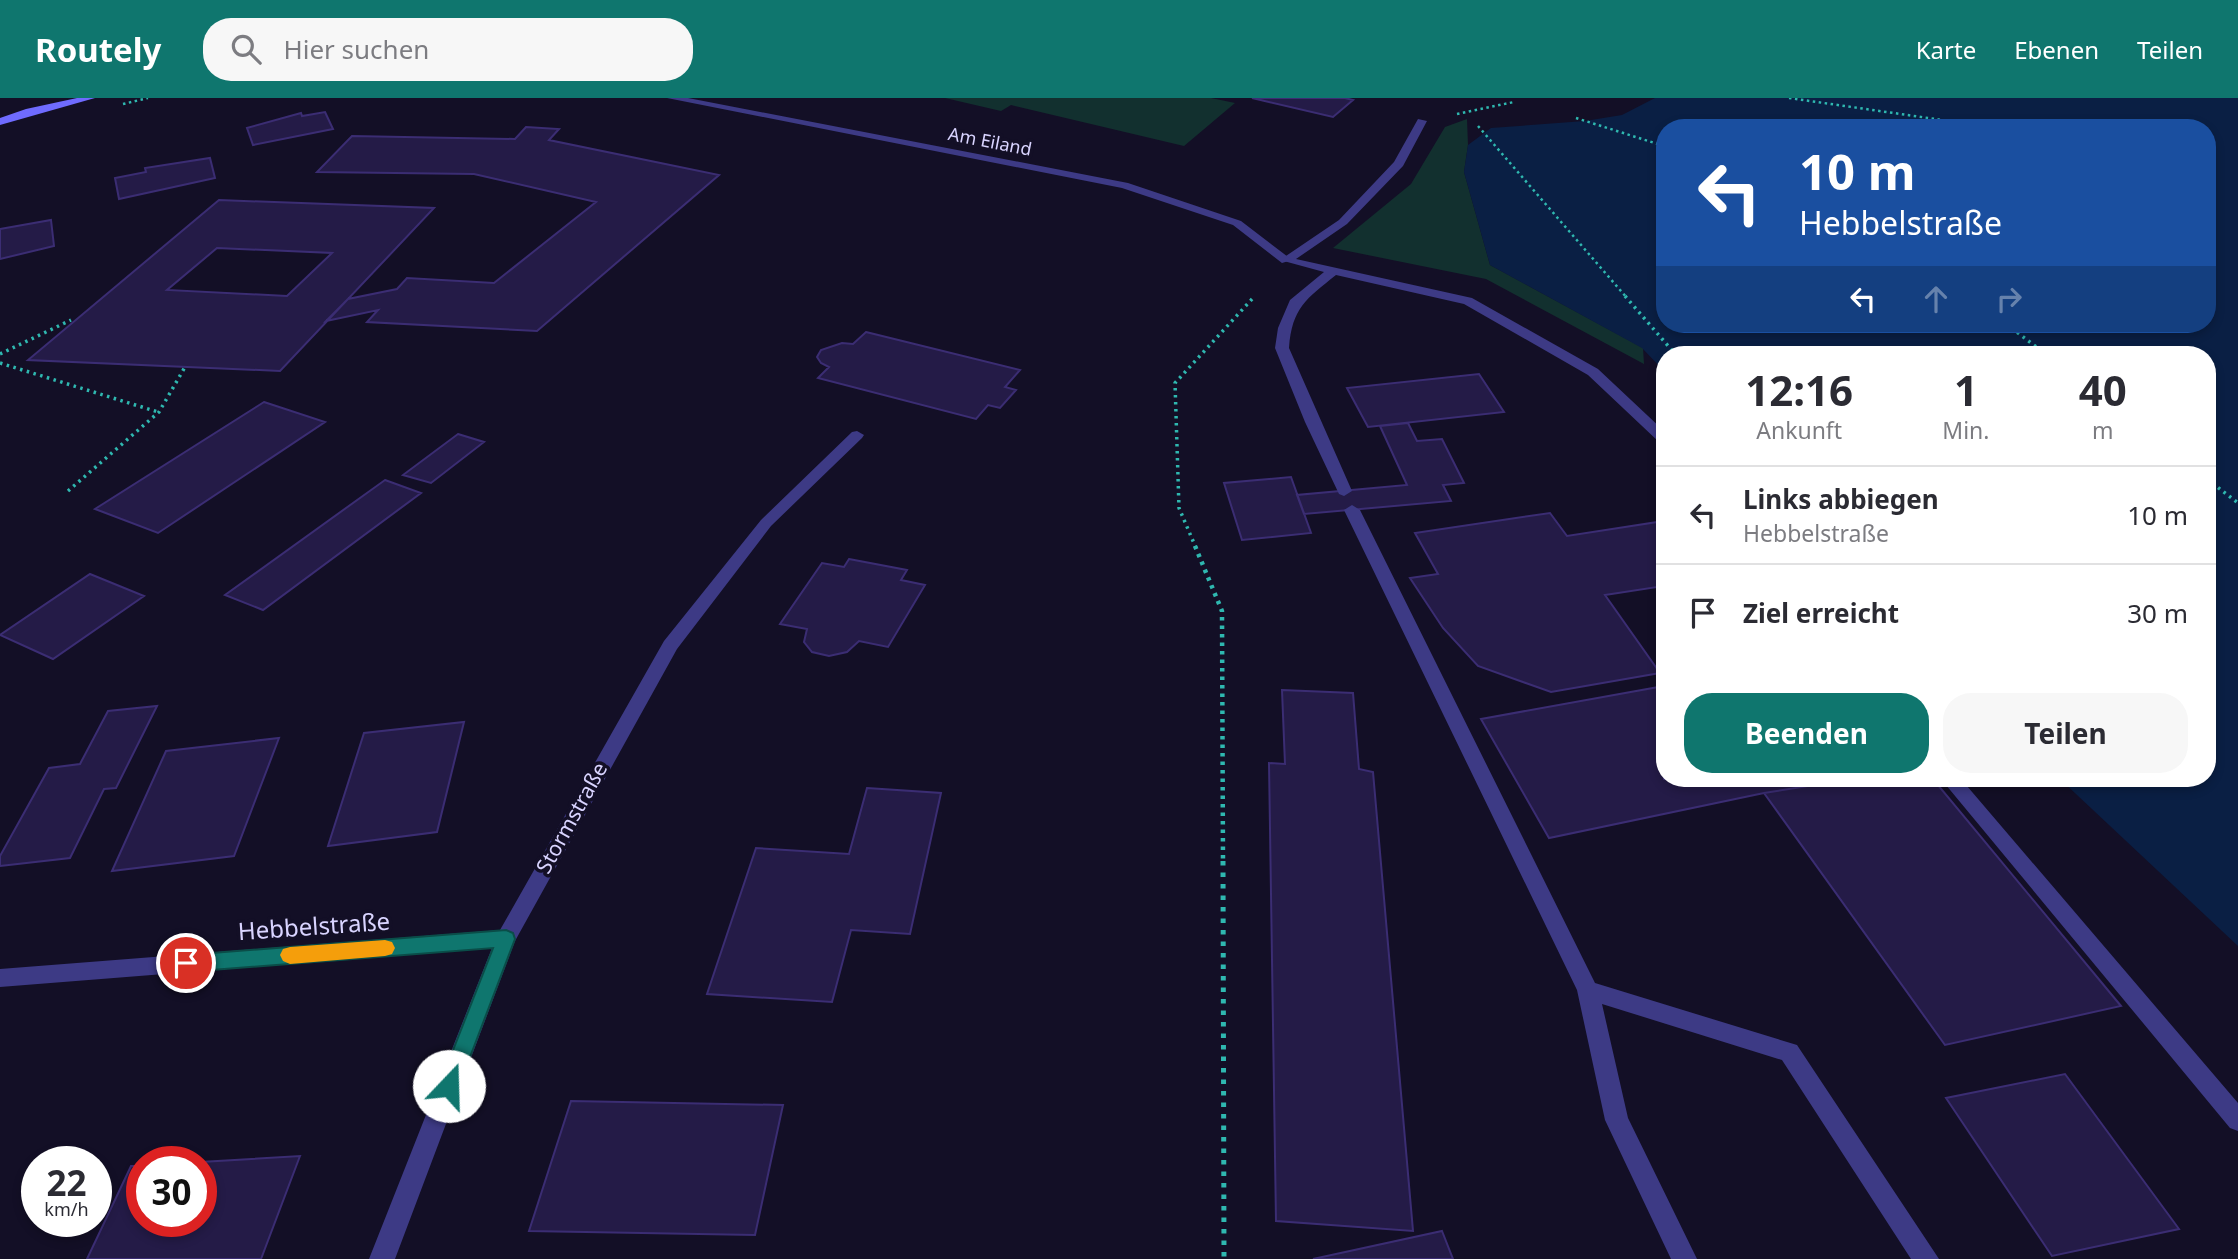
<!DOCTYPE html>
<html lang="de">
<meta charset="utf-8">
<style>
:root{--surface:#fff;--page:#f7f7f7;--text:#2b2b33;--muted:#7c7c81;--line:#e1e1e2;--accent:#0f766e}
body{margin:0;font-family:"Noto Sans",sans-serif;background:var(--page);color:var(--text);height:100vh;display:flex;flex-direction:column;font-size:26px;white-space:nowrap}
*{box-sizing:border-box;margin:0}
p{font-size:23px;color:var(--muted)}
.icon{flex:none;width:38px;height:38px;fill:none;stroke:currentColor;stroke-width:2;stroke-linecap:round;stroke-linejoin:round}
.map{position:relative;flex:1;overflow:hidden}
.side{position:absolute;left:1656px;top:248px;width:560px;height:441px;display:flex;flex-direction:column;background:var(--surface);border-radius:28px;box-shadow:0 4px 10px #0003}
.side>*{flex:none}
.guide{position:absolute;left:1656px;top:21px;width:560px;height:214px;border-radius:28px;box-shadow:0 4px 10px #0003;background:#1a4fa0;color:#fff;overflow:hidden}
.speed{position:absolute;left:21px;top:1048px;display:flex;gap:14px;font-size:35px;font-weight:700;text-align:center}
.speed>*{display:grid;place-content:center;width:91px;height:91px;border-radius:50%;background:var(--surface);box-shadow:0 4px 10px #0003;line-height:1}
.speed small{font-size:18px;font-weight:400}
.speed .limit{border:10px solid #d22;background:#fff;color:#111}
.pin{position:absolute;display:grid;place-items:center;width:60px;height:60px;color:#fff;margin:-30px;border:4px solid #fff;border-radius:50%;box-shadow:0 2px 7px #0007}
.me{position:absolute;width:77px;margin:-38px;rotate:21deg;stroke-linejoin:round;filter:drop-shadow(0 0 5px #0008)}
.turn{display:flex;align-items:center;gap:24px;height:147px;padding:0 28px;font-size:32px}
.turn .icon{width:91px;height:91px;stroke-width:2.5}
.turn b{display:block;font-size:49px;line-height:60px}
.lanes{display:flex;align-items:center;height:66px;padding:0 28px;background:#0003;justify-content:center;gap:35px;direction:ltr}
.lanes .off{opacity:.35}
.eta{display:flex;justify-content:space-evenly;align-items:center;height:119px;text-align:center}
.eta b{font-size:42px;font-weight:700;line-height:49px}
.primary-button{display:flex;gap:14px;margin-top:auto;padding:14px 28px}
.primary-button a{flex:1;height:80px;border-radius:28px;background:var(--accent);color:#fff;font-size:28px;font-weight:700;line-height:80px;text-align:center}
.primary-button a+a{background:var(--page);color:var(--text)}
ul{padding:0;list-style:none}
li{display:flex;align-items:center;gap:21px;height:98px;padding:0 28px;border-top:2px solid var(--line)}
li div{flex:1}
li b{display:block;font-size:26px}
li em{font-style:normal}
header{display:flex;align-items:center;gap:42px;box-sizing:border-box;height:98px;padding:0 35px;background:var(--accent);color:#fff}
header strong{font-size:33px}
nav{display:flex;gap:38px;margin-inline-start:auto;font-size:24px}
.search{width:490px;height:63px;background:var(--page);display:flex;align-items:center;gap:18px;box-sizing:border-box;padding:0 24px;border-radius:28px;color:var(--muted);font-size:26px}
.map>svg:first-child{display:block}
</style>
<header>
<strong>Routely</strong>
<div class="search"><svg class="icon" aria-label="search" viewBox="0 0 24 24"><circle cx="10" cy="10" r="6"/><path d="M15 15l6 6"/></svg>Hier suchen</div>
<nav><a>Karte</a><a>Ebenen</a><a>Teilen</a></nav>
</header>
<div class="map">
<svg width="2238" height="1161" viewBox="0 0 2238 1161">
<rect width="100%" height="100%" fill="#130f26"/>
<path fill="#12302f" d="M945,0H1211L1235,5L1184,48L1011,7L1001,13Z
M1467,21L1468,47L1464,74L1490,167L1643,250L1644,266L1486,181L1333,150L1411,86L1445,29Z"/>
<path fill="#0a1f44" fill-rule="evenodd" d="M1655,0H2238V848L2060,681H2207V257H1664V273L1642,250L1490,167L1464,74L1468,47L1491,30L1585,23L1622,17ZM1664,30H2207V226H1664Z"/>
<path fill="#241b47" stroke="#3b2d73" stroke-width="2" fill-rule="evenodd" d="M1252,0H1345L1353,2L1333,19Z
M325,14L333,31L253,47L247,30L301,15L302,18Z
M526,29L559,31L549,42L719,77L537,233L367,224L378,212L326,223L348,201L397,191L407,180L494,185L596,104L474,76L317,74L352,38L515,41Z
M210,60L215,80L119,101L115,80L146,74L145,70Z
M219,102L434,110L280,273L28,262ZM217,150L332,155L287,198L167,192Z
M51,122L54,148L0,161V131Z
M866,234L1020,272L1005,289L1016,292L1000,310L988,307L976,321L818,280L829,269L821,265L817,259L821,252L842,245L853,246Z
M1479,276L1504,314L1368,329L1347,290Z
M264,304L325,324L158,435L95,411Z
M1408,325L1417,343L1442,341L1464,385L1443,387L1451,403L1304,416L1297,397L1407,387L1380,328Z
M458,336L484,344L431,385L403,377Z
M1291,379L1311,435L1242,442L1224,385Z
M385,382L421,395L263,512L225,497Z
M1550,415L1567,438L1664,423V488L1605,497L1660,575L1551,594L1478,568L1443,530L1410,480L1438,476L1415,435Z
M849,461L907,472L901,482L925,487L888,549L859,543L847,554L829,558L812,554L804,544L807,531L780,526L822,465L844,469Z
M90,476L144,498L53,561L0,537Z
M1664,588V681H1838L1839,683L1764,695L1549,740L1481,621Z
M1282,592L1353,595L1359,671L1373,674L1413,1133L1276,1123L1269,665L1285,666Z
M157,608L116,690L104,691L70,760L0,768V758L49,670L80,666L108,613Z
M464,624L437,734L328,748L364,635Z
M279,640L234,758L112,773L166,653Z
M1852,681H1933L2121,908L1945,947L1764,695Z
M867,690L941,695L910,836L851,832L832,904L707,896L756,750L849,756Z
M2065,976L2179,1131L2052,1158L1946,1000Z
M571,1003L783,1007L755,1137L529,1133Z
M300,1058L261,1161H87L131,1068H142V1124H201V1064Z
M1442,1133L1453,1161H1313Z"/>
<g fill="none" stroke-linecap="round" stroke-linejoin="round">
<path stroke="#2fb8b0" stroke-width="2.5" stroke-dasharray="2.5 3.5" stroke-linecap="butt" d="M1789,0L1977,27
M123,6L148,0
M1457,16L1514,4
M1576,20L1664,48
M1478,28L1627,200"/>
<path stroke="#2fb8b0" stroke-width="3.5" stroke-dasharray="2.5 4.5" stroke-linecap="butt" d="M1625,198L1676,257
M2006,226L2047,257
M0,256L71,222
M0,265L158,314
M2207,381L2238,405
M68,393L159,314L185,269
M1196,450L1179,410L1175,285L1253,200"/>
<path stroke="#2fb8b0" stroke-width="4.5" stroke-dasharray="3.5 5" stroke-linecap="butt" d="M1195,448L1222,513L1223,765"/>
<path stroke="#2fb8b0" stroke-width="5" stroke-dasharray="4.5 7" stroke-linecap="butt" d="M1223,763L1224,1161"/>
<path fill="#3d3a85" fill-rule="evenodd" d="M1418,21L1427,23L1403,68L1347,126L1296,161L1472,200L1598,271L1664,333V345L1659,344L1588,277L1464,206L1336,177C1306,201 1292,210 1289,250L1352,393L1344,398L1339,396L1305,324L1275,250L1278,230L1290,202L1324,174L1280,162L1339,122L1394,64Z
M1352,407L1360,412L1595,885L1797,947L1939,1161H1911L1782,962L1602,906L1628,1020L1697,1161H1671L1605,1022L1577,892L1344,412Z
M1941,681H1961L2238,1005V1033L2230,1030Z"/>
<path fill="#3d3a85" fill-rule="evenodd" d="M667,0H688L1128,85L1241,123L1292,162L1282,165L1233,127L1122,90Z
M857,333L864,337L862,340L771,428L677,551L515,843L395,1161H369L492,850L0,889V871L500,832L664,543L761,422L852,334Z"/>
<path fill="#6f6bff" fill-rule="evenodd" d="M77,0H95L0,27V20L26,11Z"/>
</g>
<path fill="#0f766e" stroke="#0a4d48" stroke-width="2" d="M506,832L513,835L515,841L459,988L456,995L449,998L442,995L439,988L493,850L186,874L180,871L177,865L180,859L186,857Z"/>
<path fill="#f59e0b" d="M385,842L392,844L395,850L392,856L385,858L290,866L283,863L280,857L283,851L290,849Z"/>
<g text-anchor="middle" stroke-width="7" stroke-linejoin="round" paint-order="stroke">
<g font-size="18" fill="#d9d4ff" stroke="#130f26">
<text transform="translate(990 44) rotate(11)" y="6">Am Eiland</text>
</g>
<g font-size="21" fill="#d9d4ff" stroke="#130f26">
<text transform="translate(572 720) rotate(-61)" y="7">Stormstraße</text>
</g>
<g font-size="24" fill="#d9d4ff" stroke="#130f26">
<text transform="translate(314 829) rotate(-4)" y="8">Hebbelstraße</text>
</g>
</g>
</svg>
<div class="speed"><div>22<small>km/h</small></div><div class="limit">30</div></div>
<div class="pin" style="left:186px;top:865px;background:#d93025"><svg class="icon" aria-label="arrive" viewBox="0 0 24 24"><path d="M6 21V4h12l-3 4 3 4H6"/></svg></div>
<svg class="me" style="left:449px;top:988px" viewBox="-20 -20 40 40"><circle r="19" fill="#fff"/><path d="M0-13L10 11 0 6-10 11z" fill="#0f766e"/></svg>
<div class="guide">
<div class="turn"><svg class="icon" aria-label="left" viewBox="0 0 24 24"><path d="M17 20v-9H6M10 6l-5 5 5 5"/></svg><div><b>10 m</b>Hebbelstraße</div></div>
<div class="lanes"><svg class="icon" aria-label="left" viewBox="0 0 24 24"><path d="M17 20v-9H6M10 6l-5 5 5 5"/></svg><svg class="icon off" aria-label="ahead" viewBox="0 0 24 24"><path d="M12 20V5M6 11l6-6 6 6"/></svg><svg class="icon off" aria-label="right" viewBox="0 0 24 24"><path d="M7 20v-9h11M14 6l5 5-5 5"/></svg></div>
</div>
<section class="side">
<div class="eta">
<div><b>12:16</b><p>Ankunft</p></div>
<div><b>1</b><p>Min.</p></div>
<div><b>40</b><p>m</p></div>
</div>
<ul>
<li><svg class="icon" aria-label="left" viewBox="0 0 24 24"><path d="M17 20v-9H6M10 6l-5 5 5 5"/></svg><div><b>Links abbiegen</b><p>Hebbelstraße</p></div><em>10 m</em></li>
<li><svg class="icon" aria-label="arrive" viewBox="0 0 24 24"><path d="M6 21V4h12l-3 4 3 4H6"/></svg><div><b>Ziel erreicht</b></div><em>30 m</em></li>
</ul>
<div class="primary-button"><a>Beenden</a><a>Teilen</a></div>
</section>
</div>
